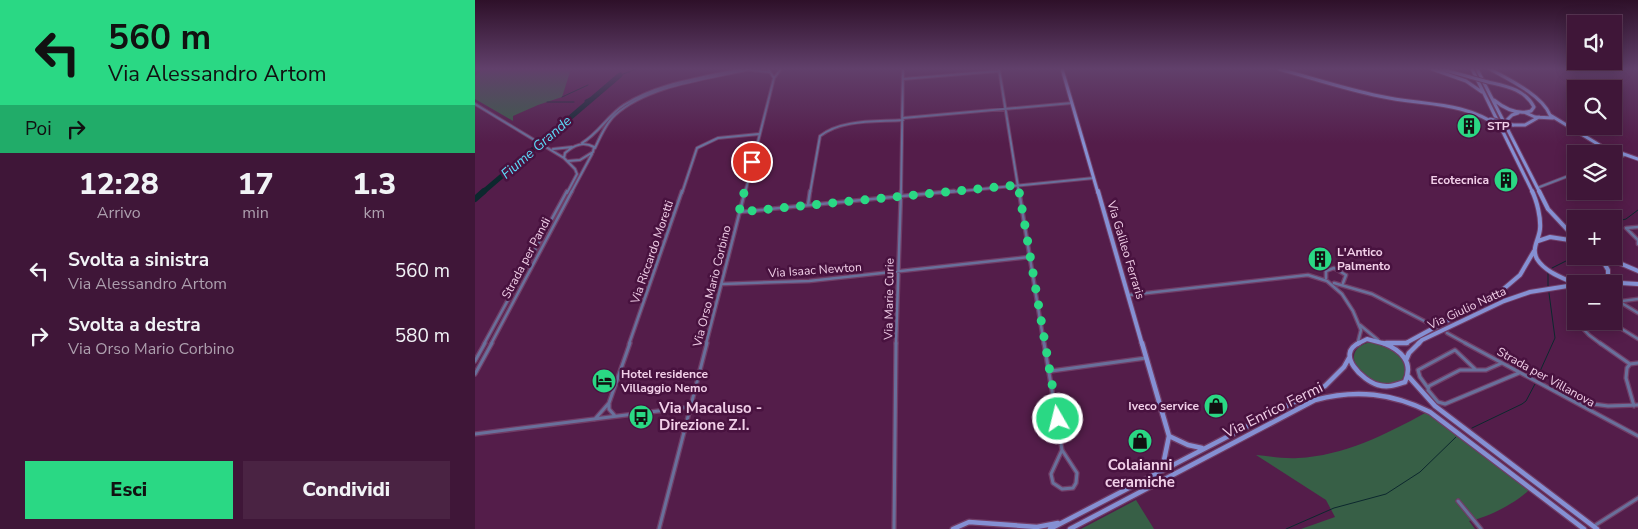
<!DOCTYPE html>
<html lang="it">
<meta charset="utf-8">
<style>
:root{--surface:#3f1638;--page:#4a2343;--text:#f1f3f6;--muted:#ad9fae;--line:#583553;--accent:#2ad884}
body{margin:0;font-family:"Nunito Sans",sans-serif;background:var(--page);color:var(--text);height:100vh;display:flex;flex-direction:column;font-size:19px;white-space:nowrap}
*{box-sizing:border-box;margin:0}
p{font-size:16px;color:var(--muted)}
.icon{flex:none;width:28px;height:28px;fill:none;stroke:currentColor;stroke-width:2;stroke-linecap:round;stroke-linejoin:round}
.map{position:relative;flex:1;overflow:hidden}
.panel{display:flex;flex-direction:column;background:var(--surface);width:475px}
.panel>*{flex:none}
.top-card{background:#2ad884;color:#111;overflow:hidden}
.tools{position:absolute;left:1092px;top:15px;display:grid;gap:10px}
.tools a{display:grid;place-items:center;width:55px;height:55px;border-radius:0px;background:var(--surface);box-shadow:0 2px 12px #0003,0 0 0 1px var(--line);font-size:25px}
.pin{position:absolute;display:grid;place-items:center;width:42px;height:42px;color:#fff;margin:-21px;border:2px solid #fff;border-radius:50%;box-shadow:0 1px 5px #0007}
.me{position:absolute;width:55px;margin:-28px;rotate:352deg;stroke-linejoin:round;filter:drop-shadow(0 0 4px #0008)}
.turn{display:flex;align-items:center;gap:18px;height:105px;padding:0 25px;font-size:22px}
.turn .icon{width:65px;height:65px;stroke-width:2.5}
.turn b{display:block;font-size:35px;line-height:42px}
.then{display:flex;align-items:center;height:48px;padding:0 25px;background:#0003;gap:10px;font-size:19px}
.eta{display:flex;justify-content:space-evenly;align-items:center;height:85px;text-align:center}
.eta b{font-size:30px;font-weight:800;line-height:35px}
.action{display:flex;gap:10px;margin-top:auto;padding:10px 25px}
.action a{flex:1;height:58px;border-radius:0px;background:var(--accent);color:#111;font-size:20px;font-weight:800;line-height:58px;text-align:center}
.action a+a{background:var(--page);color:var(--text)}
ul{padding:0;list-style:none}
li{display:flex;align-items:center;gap:15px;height:65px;padding:0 25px}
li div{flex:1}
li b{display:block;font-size:19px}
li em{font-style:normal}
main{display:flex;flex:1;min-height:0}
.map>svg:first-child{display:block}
</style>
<main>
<section class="panel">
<div class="top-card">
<div class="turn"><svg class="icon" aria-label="left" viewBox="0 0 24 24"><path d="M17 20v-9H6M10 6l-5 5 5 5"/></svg><div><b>560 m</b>Via Alessandro Artom</div></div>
<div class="then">Poi<svg class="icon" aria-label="right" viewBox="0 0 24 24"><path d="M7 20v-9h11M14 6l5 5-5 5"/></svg></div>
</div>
<div class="eta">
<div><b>12:28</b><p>Arrivo</p></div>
<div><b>17</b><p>min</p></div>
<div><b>1.3</b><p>km</p></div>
</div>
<ul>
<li><svg class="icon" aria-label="left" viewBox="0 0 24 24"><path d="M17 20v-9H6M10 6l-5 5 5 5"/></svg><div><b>Svolta a sinistra</b><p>Via Alessandro Artom</p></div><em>560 m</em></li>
<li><svg class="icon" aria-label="right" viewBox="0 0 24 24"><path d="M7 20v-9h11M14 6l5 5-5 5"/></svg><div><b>Svolta a destra</b><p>Via Orso Mario Corbino</p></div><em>580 m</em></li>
</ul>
<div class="action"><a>Esci</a><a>Condividi</a></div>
</section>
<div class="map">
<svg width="1163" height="529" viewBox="0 0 1163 529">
<rect width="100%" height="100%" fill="#541d4a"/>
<path fill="#375f46" d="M8,69H96L87,97L63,105L38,116V121L0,99V76Z
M892,343C910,342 927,352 931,370L927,380C898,397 858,354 892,343Z
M950,413L957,416L1054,490C1041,503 1012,518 994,521L1000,529H826L860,517L851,500L781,455C795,456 809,459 823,458C868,456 912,434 950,413Z
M661,500L679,529H606Z"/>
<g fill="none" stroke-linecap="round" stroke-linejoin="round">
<path stroke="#0c282e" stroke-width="1" d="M138,78L161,69
M87,97L113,85
M72,102H99
M1139,222L1151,219L1163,210
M1077,268L1101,256
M1073,272V286
M1062,378L1080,338L1074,293
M997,428L1047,404L1051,401L1060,384
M811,529L859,508L911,494L945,472L981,437"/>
<path stroke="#0c282e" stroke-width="3" d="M111,101L115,99"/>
<path stroke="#0c282e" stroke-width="5" d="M7,193L145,75"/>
<path stroke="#0c282e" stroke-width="6" d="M0,199L9,191"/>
<defs>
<path id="street-far2" d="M293,69L299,78
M524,69L544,193
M275,70L294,72
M428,79L524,71
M0,104L89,158
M428,118L597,103
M107,143C124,133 133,115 149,105C184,83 227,78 266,69
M120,148C125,137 131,123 140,115C173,85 233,79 275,69
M78,149L97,147
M1139,159L1150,155
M1062,188L1101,173
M92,193L102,174L100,169L89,158L90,153C99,145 108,141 119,147L118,152L105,160L93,161
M96,193L117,154
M207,193L222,148L243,138L284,134
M270,193L299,78L306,69
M335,193L345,136C367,119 401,122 428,120
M426,193L428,69
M466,193L619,178"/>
<path id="street-far1" d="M544,191L569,344
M333,205L335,191
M265,212L479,191
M1163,227L1151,228L1163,240
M1163,242V244
M851,278V271L859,268L871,275L868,283
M859,283L897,294L959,326
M247,284L334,281L554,257
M654,295L833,275L852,281L867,294L878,311L886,330L883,342
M1139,302L1163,299
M1145,302L1163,313
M1101,311V320
M1101,321L1114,335L1126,344
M1134,321L1163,339
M885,325L903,340
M972,333L992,344
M9,344L92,191
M16,344L97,191
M154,344L207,191
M231,344L270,191
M421,344L426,191"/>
<path id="street" d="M569,343L587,450
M990,343L1163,436
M1125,343L1155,364
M0,361L10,343
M1027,363L1011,370H985L954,386L953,390L963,402L970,404L1044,373
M576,371L671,358
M0,374L17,343
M953,388L945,377L943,370L980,350L1000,369
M1103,402L1133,406L1163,405
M134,404V409L140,416
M1159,406L1151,378L1152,368L1155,364L1163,363
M120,419L134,403L155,343
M0,434L215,407
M587,450L602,473L601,483L598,488L587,489L578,483L576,474Z
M983,501L1006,529
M1119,526L1163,498
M184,529L232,343
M419,529L421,343"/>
<path id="secondary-far2" d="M587,69L623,193
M804,69C837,78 870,89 904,96C947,106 987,100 1025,127
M957,69L991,81L1007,92
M966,69L995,77
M997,69L1058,193
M1002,69L1065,193
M1015,69C1033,79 1067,95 1075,115
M1013,82C1030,86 1050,89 1059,107L1056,111C1042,115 1030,109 1019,100
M1051,113L1060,117L1078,118
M1075,115L1126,146L1163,159
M1038,125H1050L1064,117
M1033,127L1032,120L1037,115L1043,113"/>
<path id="secondary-far1" d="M623,191L667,344
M1057,191C1062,201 1066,218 1065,229C1064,240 1056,248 1062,259C1070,272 1088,278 1101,284
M1064,191L1073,209L1101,239
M1063,241L1075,237L1101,241
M1128,256L1163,271
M1129,282L1163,284
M1124,284L1133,277V270L1125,256
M911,343H931L1025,292L1045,275L1059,251
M882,344L892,339L911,344
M943,344L947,340L1029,301L1055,292L1099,285"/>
<path id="secondary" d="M667,343L694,436L687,470
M884,343C860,354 888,381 903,385C913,388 921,385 930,382C939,362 926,350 908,343
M911,343H932
M931,360L934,353L944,343
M934,377L960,406L1122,529
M694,436L713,445L727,448
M478,529L494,522L562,527L583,523
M575,529L850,386L869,367L874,358
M595,529L840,400C881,389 917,393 955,412L1109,529"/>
</defs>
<use href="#street-far2" stroke="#703d66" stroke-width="4"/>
<use href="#street-far1" stroke="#703d66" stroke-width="5"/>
<use href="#street" stroke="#703d66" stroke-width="5.5"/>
<use href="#secondary-far2" stroke="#703d66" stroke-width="5"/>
<use href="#secondary-far1" stroke="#703d66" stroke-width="6"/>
<use href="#secondary" stroke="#703d66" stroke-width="7"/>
<use href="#street-far2" stroke="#69709b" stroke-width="2"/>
<use href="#street-far1" stroke="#69709b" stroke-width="2.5"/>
<use href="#street" stroke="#69709b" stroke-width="3"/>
<use href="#secondary-far2" stroke="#8590d3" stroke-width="3"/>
<use href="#secondary-far1" stroke="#8590d3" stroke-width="4"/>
<use href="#secondary" stroke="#8590d3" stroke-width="4.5"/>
<defs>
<path id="secondary-bridge" d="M995,77L1013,82
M1015,119L1038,125"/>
</defs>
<use href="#secondary-bridge" stroke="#703d66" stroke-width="5" stroke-linecap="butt"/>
<use href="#secondary-bridge" stroke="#8590d3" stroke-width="3"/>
</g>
<linearGradient id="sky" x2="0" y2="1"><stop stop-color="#2e1029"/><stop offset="0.48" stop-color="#61406b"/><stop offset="1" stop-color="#61406b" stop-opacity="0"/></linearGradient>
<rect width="1163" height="143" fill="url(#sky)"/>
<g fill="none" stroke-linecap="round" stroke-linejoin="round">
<path stroke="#2ad884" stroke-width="9" stroke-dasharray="0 16.2" d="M277,162L264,212L543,185L583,419"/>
</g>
<defs>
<symbol id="building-disc" viewBox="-11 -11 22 22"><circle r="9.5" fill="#2ad884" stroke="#48123f"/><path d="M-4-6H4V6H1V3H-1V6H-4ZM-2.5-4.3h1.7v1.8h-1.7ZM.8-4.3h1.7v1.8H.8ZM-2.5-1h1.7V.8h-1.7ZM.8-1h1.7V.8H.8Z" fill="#111"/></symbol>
<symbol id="hotel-disc" viewBox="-11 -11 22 22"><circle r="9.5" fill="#2ad884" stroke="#48123f"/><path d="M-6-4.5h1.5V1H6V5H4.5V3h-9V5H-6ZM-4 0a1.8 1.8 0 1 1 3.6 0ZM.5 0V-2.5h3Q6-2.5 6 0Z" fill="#111"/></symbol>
<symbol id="shop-disc" viewBox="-11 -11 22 22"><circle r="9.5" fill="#2ad884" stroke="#48123f"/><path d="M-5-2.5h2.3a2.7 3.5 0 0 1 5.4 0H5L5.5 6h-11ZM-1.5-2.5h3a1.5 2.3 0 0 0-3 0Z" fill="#111"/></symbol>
<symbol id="bus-disc" viewBox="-11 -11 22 22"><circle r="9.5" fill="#2ad884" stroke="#48123f"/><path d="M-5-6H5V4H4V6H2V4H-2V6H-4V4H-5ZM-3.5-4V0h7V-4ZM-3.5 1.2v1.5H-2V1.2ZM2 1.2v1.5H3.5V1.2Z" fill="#111"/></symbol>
</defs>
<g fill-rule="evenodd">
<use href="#building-disc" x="980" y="112" width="28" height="28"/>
<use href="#building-disc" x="1017" y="166" width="28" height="28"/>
<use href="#building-disc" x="831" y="245" width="28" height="28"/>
<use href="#hotel-disc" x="115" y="367" width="28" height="28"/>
<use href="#shop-disc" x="727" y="392" width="28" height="28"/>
<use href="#bus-disc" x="152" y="403" width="28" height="28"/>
<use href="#shop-disc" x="651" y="427" width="28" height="28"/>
</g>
<g text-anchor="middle" stroke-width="5" stroke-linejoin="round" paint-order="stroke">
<g font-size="12" font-weight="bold" fill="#f1cfe8" stroke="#48123f" text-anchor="start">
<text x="1012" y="130">STP</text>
<text x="1014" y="184" text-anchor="end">Ecotecnica</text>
<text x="862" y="256">L'Antico<tspan x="862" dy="14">Palmento</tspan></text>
<text x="146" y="378">Hotel residence<tspan x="146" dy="14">Villaggio Nemo</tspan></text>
<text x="724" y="410" text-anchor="end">Iveco service</text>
</g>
<g font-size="12" fill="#f1cfe8" stroke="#48123f">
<text transform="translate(651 250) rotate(73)" y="4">Via Galileo Ferraris</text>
<text transform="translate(177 252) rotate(-71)" y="4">Via Riccardo Moretti</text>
<text transform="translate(51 258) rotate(-62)" y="4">Strada per Pandi</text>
<text transform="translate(340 270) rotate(-4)" y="4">Via Isaac Newton</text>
<text transform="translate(237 286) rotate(-76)" y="4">Via Orso Mario Corbino</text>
<text transform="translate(414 299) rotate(-89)" y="4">Via Marie Curie</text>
<text transform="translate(992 308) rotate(-25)" y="4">Via Giulio Natta</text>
<text transform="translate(1071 377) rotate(29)" y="4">Strada per Villanova</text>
</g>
<g font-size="14" font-style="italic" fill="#5cd9f6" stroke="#48123f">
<text transform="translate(61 147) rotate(-41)" y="5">Fiume Grande</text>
</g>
<g font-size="15" font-weight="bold" fill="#f1cfe8" stroke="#48123f" text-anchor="start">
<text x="184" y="413">Via Macaluso -<tspan x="184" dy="17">Direzione Z.I.</tspan></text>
<text x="665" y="470" text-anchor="middle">Colaianni<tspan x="665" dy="17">ceramiche</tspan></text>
</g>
<g font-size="15" fill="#f1cfe8" stroke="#48123f">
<text transform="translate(798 410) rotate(-26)" y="5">Via Enrico Fermi</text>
</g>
</g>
</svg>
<div class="tools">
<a><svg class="icon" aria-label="sound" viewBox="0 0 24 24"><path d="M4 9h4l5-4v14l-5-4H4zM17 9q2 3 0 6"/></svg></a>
<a><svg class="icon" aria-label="search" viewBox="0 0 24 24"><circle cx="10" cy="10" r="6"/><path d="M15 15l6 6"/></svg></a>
<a><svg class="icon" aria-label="layers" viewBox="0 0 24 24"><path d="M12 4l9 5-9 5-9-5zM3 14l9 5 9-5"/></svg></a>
<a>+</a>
<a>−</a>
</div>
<div class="pin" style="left:277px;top:162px;background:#d93025"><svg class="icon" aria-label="arrive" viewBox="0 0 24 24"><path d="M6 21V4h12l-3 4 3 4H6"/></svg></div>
<svg class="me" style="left:583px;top:419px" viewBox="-20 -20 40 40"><circle r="17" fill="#2ad884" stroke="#fff" stroke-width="3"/><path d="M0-11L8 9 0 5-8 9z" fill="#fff"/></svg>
</div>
</main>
